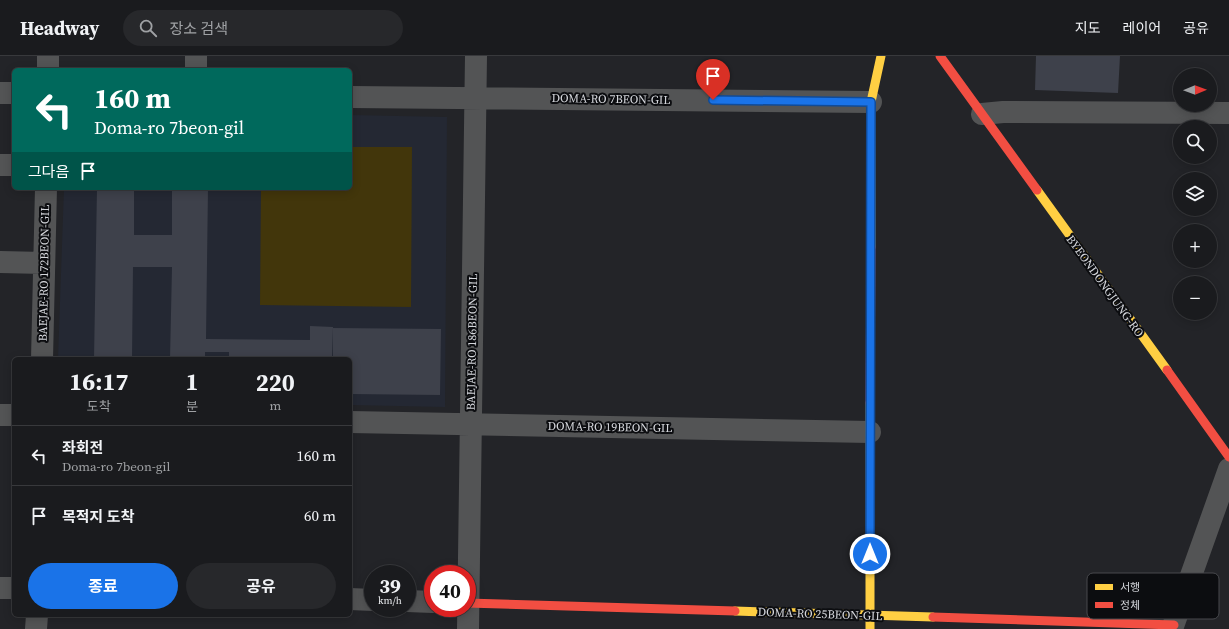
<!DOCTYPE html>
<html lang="ko">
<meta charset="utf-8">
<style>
:root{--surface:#1a1b1e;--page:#27282b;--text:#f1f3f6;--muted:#9fa1a4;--line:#38393c;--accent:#1a73e8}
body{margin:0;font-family:"Source Serif 4","Noto Sans KR",serif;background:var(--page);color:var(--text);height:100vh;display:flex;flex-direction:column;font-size:15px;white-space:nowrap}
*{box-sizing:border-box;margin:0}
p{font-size:13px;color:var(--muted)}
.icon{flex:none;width:22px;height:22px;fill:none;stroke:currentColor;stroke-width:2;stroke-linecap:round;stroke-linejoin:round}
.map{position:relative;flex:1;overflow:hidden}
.details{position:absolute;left:12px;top:301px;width:340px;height:260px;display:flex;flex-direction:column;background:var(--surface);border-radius:6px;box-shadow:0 2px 10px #0003,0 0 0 1px var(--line)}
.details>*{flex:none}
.top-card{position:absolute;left:12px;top:12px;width:340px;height:122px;border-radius:6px;box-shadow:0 2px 10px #0003,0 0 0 1px var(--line);background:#00695c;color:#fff;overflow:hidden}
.needle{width:26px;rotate:89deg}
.controls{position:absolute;left:1173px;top:12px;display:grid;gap:8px}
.controls a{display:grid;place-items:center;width:44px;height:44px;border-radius:50%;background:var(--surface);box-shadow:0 2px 10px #0003,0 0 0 1px var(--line);font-size:20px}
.speed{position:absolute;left:364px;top:509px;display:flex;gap:8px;font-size:20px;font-weight:700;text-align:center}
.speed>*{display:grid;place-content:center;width:52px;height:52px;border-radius:50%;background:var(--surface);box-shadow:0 2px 10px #0003,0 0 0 1px var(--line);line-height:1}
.speed small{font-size:10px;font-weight:400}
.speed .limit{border:6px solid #d22;background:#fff;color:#111}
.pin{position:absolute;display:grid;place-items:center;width:34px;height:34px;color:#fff;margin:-41px -17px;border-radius:50% 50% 50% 0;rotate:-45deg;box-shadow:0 0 4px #0007}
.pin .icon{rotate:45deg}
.me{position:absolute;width:44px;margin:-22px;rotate:0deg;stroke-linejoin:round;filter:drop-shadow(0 0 3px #0008)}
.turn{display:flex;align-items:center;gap:14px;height:84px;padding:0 16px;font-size:18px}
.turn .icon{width:52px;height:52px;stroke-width:2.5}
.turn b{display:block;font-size:28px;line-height:34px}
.then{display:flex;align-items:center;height:38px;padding:0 16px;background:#0003;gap:8px;font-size:15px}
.eta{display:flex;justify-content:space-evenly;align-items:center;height:68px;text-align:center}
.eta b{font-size:24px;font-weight:700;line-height:28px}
.cta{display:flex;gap:8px;margin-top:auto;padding:8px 16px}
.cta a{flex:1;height:46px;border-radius:24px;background:var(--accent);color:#fff;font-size:16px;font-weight:700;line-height:46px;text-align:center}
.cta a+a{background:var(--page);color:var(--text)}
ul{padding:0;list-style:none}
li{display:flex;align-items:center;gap:12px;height:60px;padding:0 16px;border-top:1px solid var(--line)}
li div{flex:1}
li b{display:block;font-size:15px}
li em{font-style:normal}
header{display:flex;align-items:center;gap:24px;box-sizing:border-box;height:56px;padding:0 20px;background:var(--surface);border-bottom:1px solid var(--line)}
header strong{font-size:19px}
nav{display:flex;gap:22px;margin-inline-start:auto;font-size:14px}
.search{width:280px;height:36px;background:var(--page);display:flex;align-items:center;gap:10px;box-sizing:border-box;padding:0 14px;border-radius:22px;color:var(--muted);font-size:15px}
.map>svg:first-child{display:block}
</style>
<header>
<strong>Headway</strong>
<div class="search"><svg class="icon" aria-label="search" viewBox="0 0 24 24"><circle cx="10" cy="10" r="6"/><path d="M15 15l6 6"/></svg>장소 검색</div>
<nav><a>지도</a><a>레이어</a><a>공유</a></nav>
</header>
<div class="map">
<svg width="1229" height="573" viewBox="0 0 1229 573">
<rect width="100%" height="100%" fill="#232428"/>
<path fill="#242833" d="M350,59L447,61L445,351L350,349V303H58L64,132H350Z"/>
<path fill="#42360b" d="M350,91H412L411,251L260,249L261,132H350Z"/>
<path fill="#3e414b" d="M1036,0H1120L1118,37L1035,34Z
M97,132H134V179H172V132H208L206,283L310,284V270L333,271L332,303H229V296H205V303H170L172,211H133L132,303H94Z
M333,272L441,273L440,339L350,338V303H333Z"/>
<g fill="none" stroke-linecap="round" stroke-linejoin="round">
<path stroke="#535455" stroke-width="22" d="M48,14V0
M196,14V0
M0,37H14
M350,41L871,46
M982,58L1003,56L1229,57
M0,109H14
M0,206L44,207
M42,303L46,132
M0,359H14
M350,366L870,376
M0,532H14
M350,543L373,544
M407,545L433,546
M36,573L37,559
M468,573L476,0
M1172,573L1229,413"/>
<path stroke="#ffcf43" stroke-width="9" d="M1037,134L1167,314
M871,191V46L881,0
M735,555L933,561
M870,573V347"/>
<path stroke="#f24e42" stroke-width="9" d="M940,0L1037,134
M1167,314L1229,401
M870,347L871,191
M467,547L735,555
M933,561L1174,569"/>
</g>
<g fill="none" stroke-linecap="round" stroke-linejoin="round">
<defs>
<path id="route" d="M713,44L871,46L870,498"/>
</defs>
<use href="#route" stroke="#114b97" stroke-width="10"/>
<use href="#route" stroke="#1a73e8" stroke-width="7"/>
</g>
<g text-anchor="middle" stroke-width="4" stroke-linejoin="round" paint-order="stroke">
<g font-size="12" fill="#d4d6db" stroke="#0c0d10">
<text transform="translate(611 43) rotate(1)" y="4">DOMA-RO 7BEON-GIL</text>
<text transform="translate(44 217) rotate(-89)" y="4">BAEJAE-RO 172BEON-GIL</text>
<text transform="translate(1105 230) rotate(54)" y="4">BYEONDONGJUNG-RO</text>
<text transform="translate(472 286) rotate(-89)" y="4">BAEJAE-RO 186BEON-GIL</text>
<text transform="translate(610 371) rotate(1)" y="4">DOMA-RO 19BEON-GIL</text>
<text transform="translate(820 558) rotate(2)" y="4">DOMA-RO 25BEON-GIL</text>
</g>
</g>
<rect x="1087" y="517" width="132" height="46" rx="6" fill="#0c0d10" stroke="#48494d" stroke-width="1"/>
<rect x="1095" y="528" width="18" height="6" fill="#ffcf43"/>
<rect x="1095" y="546" width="18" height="6" fill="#f24e42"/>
<g font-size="11" fill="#d4d6db">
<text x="1120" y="535">서행</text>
<text x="1120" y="553">정체</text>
</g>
</svg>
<div class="controls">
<a><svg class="needle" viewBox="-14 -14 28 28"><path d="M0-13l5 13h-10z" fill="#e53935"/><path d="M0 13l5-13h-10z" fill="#9fa1a4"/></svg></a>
<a><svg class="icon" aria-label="search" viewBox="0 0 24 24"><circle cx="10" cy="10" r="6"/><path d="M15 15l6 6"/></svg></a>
<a><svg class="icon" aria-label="layers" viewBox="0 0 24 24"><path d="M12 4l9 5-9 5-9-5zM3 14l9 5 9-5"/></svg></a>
<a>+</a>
<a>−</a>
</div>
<div class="speed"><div>39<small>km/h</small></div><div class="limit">40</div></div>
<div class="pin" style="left:713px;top:44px;background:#d93025"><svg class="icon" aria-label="arrive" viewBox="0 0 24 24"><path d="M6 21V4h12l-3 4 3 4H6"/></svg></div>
<svg class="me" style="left:870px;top:498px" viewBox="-20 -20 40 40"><circle r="17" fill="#1a73e8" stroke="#fff" stroke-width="3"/><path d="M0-11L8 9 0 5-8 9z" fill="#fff"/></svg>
<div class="top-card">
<div class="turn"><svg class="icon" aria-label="left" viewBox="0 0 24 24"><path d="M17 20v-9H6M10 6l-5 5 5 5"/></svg><div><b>160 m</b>Doma-ro 7beon-gil</div></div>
<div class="then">그다음<svg class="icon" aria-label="arrive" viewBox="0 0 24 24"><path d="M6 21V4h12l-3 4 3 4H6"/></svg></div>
</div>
<section class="details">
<div class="eta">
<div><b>16:17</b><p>도착</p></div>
<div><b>1</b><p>분</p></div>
<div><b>220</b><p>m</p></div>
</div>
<ul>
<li><svg class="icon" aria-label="left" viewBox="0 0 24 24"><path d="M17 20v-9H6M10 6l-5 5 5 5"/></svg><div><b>좌회전</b><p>Doma-ro 7beon-gil</p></div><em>160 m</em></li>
<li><svg class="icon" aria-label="arrive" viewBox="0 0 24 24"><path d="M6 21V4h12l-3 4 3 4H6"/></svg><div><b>목적지 도착</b></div><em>60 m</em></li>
</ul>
<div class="cta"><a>종료</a><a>공유</a></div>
</section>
</div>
